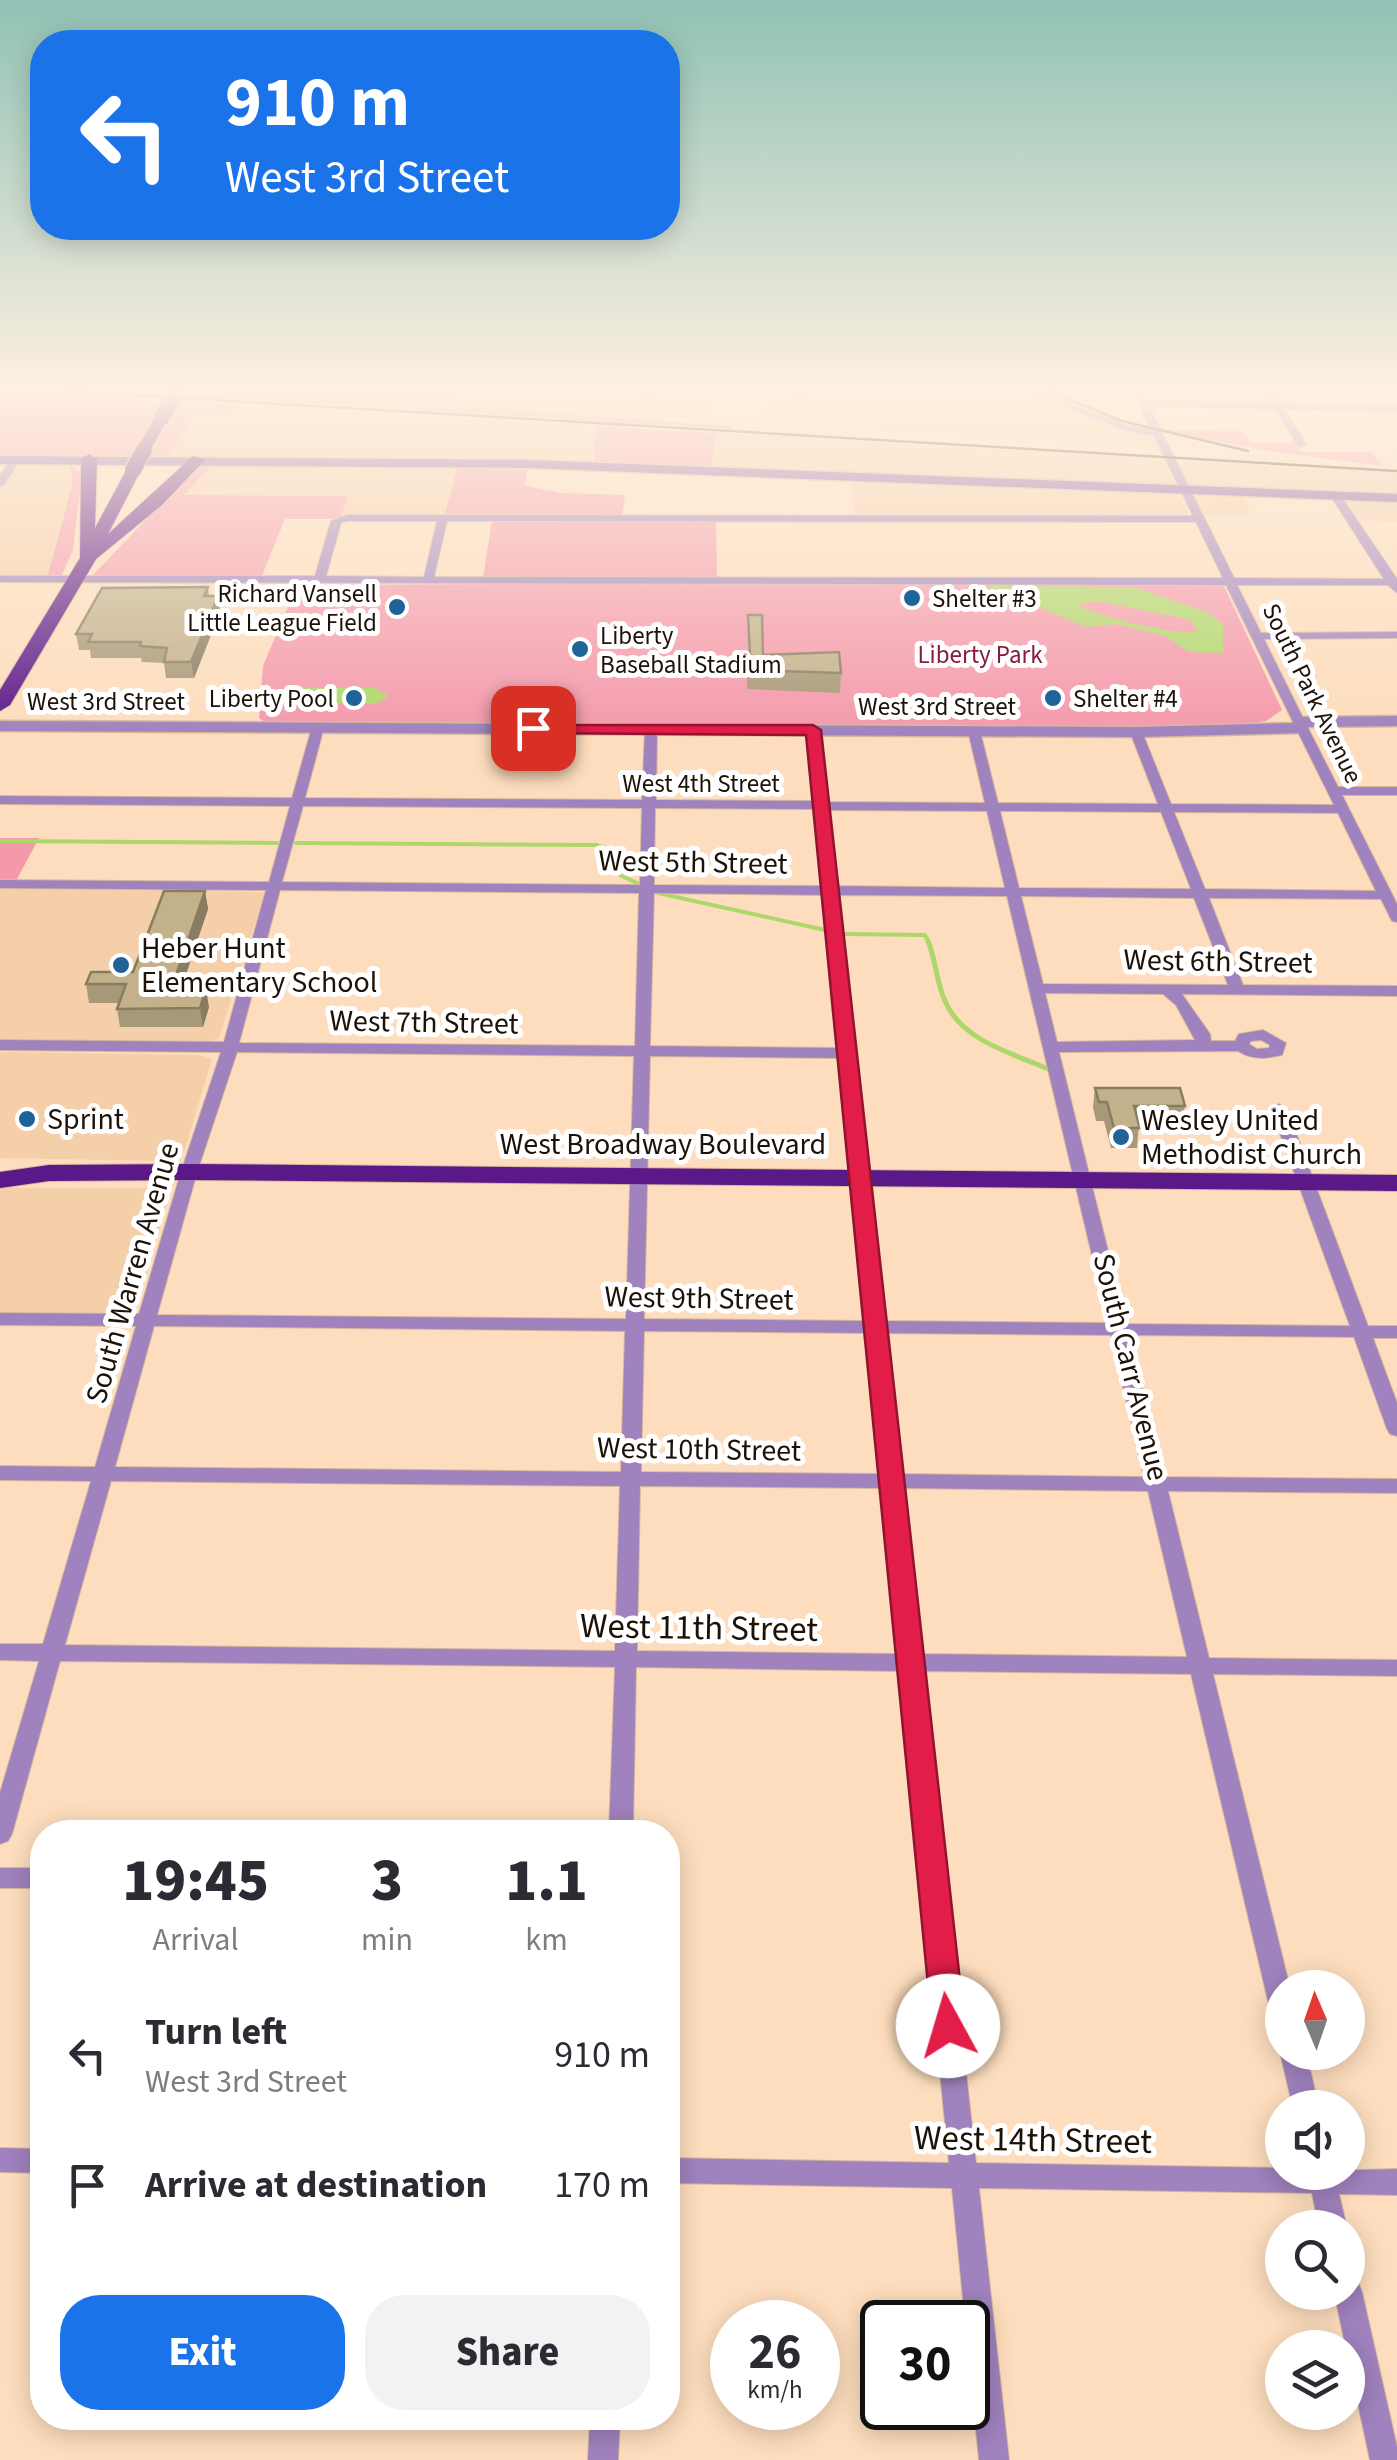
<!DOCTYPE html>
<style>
:root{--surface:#fff;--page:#f2f2f3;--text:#2b2b33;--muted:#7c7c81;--accent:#1a73e8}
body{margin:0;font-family:"Source Sans 3",sans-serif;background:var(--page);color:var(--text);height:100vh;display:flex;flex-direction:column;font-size:38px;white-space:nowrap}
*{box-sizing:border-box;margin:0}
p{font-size:32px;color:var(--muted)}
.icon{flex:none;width:55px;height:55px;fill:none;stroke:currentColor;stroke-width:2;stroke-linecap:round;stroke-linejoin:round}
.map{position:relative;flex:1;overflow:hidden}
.details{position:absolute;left:30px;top:1820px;width:650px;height:610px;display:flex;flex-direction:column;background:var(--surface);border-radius:40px;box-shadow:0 5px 25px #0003}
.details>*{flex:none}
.guide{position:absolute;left:30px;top:30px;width:650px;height:210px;border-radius:40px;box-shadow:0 5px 25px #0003;background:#1a73e8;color:#fff;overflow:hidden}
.needle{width:65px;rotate:358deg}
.buttons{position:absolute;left:1265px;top:1970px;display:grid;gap:20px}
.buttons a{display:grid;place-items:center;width:100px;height:100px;border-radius:50%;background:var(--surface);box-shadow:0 5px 25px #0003;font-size:50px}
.speed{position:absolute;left:710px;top:2300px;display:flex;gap:20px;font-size:50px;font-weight:700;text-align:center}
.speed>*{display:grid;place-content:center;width:130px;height:130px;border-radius:50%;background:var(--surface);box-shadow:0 5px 25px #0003;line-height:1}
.speed small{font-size:25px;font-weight:400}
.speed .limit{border:5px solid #111;border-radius:15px;background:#fff;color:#111}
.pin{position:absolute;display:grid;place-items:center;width:85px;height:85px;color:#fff;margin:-42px;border-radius:20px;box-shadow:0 5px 15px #0006}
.me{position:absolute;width:110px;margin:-55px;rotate:354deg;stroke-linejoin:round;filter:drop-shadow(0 0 8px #0008)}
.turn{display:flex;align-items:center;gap:35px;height:210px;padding:0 30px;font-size:45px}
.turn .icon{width:130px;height:130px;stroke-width:2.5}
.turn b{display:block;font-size:70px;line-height:85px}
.eta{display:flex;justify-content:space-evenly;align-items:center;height:170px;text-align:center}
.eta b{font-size:60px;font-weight:800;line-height:70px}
.primary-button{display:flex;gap:20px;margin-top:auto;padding:20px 30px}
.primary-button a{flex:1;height:115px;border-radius:40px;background:var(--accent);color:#fff;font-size:40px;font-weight:800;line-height:115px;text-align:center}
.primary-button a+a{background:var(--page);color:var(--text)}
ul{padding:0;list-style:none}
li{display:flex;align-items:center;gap:30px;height:130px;padding:0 30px}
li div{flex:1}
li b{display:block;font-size:38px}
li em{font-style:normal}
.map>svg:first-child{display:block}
</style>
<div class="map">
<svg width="1397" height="2460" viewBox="0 0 1397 2460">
<rect width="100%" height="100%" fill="#fdddbd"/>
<path fill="#f5cfaa" d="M456,391H718L720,393L708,421L451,405Z
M766,391H1020L1126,430L1152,434L1159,448L760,424L770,402L763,395Z
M236,405L596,426L594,463L168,456L195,417L235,418L231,411Z
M717,433L1162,459L1173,484L710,467Z
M1176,461L1397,473V495L1193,486L1187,484Z
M20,463L69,464L73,482L47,578H0V485Z
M213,464L458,466L444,517L341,515L347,496L183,495Z
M850,480L1172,494L1179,496L1191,518L855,517Z
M1204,494L1245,495L1250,516H1202L1192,497Z
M1345,500L1397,502V522L1358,520Z
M0,888L265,892L219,1038L210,1042L0,1039Z
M0,1052L200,1055L212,1059L184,1152L178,1158L168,1161L0,1158Z
M0,1188H159L166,1192L168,1200L136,1310L120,1315L0,1314Z"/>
<path fill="#f499ac" d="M0,391L163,401L133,456L0,458Z
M184,391L265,397L272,391H456L452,405L729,426L733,429L181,396Z
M179,401L236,405L231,411L236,418L195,417L168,456H149Z
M596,426L717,433L710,467L594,463Z
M1163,430L1244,431L1251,443H1295L1302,452H1371L1382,465L1397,467C1318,459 1241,448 1163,430Z
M69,464L82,473L73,550L61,577L47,578L73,482Z
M213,464L184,495L348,496L340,519H285L261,578L91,577L194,469Z
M458,466L528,468L525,486L561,493L625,495L622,517H444Z
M492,520H716L717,579L483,578Z
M975,582L1223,584L1282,710L1266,721L1223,728L332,723L265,722L259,718L263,666L297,585Z
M0,838H39L16,881H0Z"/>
<path fill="#add768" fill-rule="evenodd" d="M992,586L1134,587L1209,613L1223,624V653L1189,652L1165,636L1116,624L1086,627L1036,606H1010L975,595ZM1097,601L1191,620L1197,631C1180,637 1095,616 1079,605Z
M302,688H375L389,696L376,704L306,703L318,701L320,695L300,694Z"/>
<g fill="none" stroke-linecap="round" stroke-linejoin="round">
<path stroke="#add768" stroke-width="4" d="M0,841L277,843
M296,843L596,845L605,848L620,875L639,884
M658,893L825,930
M845,934L925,935L929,943"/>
<path stroke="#add768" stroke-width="5" d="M928,941C936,960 936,982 945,1001C962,1041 1012,1053 1048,1069"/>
<defs>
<path id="minor" d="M647,391H657L653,406L645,404Z
M800,391H809L799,405L794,402Z
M1024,391H1037L1129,426L1151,429L1133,391H1142L1146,400L1271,403L1264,391H1273L1280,403L1397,406V412L1284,409L1306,444L1301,447L1298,446L1275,409L1149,406L1234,578L1384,579L1330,495L1335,492L1339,493L1397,579V593L1388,585H1237L1261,633L1397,632V638L1264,639L1305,722L1303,725L1308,728L1338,787H1397V795H1342L1397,904V922L1392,921L1381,899L1209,898L1243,985L1397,986V996L1182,994L1210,1034L1211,1041H1235L1239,1034L1263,1030L1286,1043L1282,1055C1265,1059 1252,1060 1238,1051L1059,1052L1126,1324L1350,1326L1271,1109L1279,1104L1287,1109L1368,1326H1397V1338H1373L1397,1403V1436L1390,1434L1387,1429L1354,1337L1129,1335L1164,1477L1397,1479V1493L1168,1491L1209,1658L1397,1660V1676L1213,1674L1290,1988H1282V2016L1273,2013L1269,2005L1191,1674L922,1671L976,2163L1282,2168V2172L1397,2169V2195L1339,2194L1347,2228H1319L1312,2193L979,2188L1009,2460H979L952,2188L668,2183V2158L949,2163L900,1671L636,1667L633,1832H609L615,1667L60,1661L12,1834L8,1841L0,1844V1793L39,1661L0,1660V1644H43L91,1481L0,1480V1466L95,1467L136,1326L0,1325V1313L139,1314L181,1172L221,1052L0,1050V1040L224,1042L266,890L0,888V880L269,882L290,806L0,804V796L292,798L312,727L318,723L324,727L305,798L642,800L645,729L651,725L657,729L656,800L814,801L807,730L813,726L819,730L827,802L985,803L968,731L974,727L980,731L998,803L1158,804L1130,732L1136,728L1142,732L1171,804L1334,805L1296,728L1298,725L1293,722L1226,585L0,582V576H315L331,521L347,515L1193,516L1154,436L1124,430ZM347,521H437L424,577L326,576L341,523ZM447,521L1196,522L1223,578L434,577ZM303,806L642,808L640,885L282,882ZM655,808L815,809L822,886L654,885ZM828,810L987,811L1005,888L836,886ZM1000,811L1161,812L1191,889L1019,888ZM1174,812L1338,813L1376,891L1205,889ZM280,890L639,893L635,1046L239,1043ZM654,893L823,895L838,1048L650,1046ZM837,895L1007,896L1108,1323L884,1321ZM1021,896L1194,898L1228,985L1043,984ZM1045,993L1163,994L1176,1005L1195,1040L1057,1042ZM1261,1040L1270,1045L1269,1048L1257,1049L1249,1044L1251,1041ZM237,1052L634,1056L626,1319L157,1315L197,1172ZM650,1056L839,1058L866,1321L644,1319ZM154,1326L625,1331L621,1472L115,1467ZM644,1331L867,1333L881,1474L641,1472ZM885,1333L1111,1335L1144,1477L901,1474ZM111,1481L620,1486L615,1651L65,1645ZM640,1486L882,1488L899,1654L637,1651ZM902,1488L1148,1491L1187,1657L921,1654Z
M12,458L20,460L4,485L0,486V475Z
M0,1868H42V1888H0Z
M1282,2047V2052H1306L1319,2108H1293L1280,2052Z
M0,2148L42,2149V2173L0,2172Z
M1348,2278L1358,2282L1362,2292L1397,2447V2460H1370L1334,2292H1348Z
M590,2418H620L618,2460H588Z"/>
<path id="tertiary" d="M1397,716V726L1309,727L1302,733L1136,737L0,731V721L1136,727L1292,723L1299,717Z"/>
<path id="secondary" d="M0,456L529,460L1397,494V502L529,468L0,464Z"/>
<path id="trunk" d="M157,414L169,417L149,453H139L136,450Z
M89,454L97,459L95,528L128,467L141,470L108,534L193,456L206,459L162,505L96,559L10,705L0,711V690L80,558L81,459Z
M189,1164L1397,1175V1191L189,1180L49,1181L0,1188V1172L49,1165Z"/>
</defs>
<use href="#minor" stroke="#d5b89c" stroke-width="2"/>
<use href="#tertiary" stroke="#d5b89c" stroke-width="3"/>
<use href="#secondary" stroke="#d5b89c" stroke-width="3"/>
<use href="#trunk" stroke="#d5b89c" stroke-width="2"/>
<use href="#minor" fill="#a082be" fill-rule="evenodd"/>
<use href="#tertiary" fill="#a082be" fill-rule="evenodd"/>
<use href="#secondary" fill="#7f50a9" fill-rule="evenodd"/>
<use href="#trunk" fill="#5b1888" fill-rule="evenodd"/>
<path stroke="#473829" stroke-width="2.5" d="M62,391L1397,471
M1048,391L1122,421L1248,451"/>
<defs>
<path id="trunk-bridge" d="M162,417L176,391
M133,470L144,450"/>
</defs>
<use href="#trunk-bridge" stroke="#d5b89c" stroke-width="18" stroke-linecap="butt"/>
<use href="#trunk-bridge" stroke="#5b1888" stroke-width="16"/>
</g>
<path fill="#a79878" d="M208,587L209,596H218L220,612L194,678H166L164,663L142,662L141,658H91L90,650H79L76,634Z
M748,615L763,655L841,673L840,693L747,689V655H749Z
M205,891L208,909L186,975L188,988L209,1007L203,1027H120L117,1009L119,1003H89L86,984L133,972Z
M1095,1088L1185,1106L1182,1125H1139L1137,1148H1111L1104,1121H1096L1093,1107Z"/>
<path fill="#887c61" d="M218,596L220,612L194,678L191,662Z
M205,891L208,909L179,994L176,975Z
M206,988L209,1007L203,1027L200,1008Z"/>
<path fill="#c2b18b" stroke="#887c61" stroke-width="2.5" d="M208,587L204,596H218L191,662H164L167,648L140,646L141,642H88L92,634H76L102,588Z
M748,615H762L763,655L839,652L841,673L747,670V655H750Z
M164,891H205L176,975H186L181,988H206L200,1008L117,1009L126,984H86L91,972H133Z
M1095,1088H1180L1185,1106H1134L1140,1128H1114L1107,1102H1099Z"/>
<linearGradient id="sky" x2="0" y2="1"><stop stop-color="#90c2b5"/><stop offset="0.53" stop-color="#fef0e1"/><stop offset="1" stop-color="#fef0e1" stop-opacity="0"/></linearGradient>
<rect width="1397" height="736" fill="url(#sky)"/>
<path fill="#e11d48" stroke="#92132f" stroke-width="2.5" d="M527,725H813L821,730L965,2026L960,2037L948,2041L937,2037L932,2026L806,735L533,733L527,731Z"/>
<g fill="#1f6398" stroke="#fff" stroke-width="4">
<circle cx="912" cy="598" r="10"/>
<circle cx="397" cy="607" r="10"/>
<circle cx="580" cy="649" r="10"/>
<circle cx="354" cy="698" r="10"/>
<circle cx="1053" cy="698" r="10"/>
<circle cx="121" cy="965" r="10"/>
<circle cx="27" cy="1119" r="10"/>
<circle cx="1121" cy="1137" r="10"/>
</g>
<g text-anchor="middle" stroke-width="10" stroke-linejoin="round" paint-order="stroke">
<g font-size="25" fill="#1d1207" stroke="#fff" text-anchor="start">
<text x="377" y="602" text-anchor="end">Richard Vansell<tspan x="377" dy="29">Little League Field</tspan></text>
<text x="932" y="607">Shelter #3</text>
<text x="600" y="644">Liberty<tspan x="600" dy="29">Baseball Stadium</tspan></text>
<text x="334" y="707" text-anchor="end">Liberty Pool</text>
<text x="1073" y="707">Shelter #4</text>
</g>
<g font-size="25" fill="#861d3f" stroke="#fff">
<text x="980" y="663">Liberty Park</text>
</g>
<g font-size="25" fill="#1d1207" stroke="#fff">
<text transform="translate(1313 693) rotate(64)" y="9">South Park Avenue</text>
<text x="106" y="710">West 3rd Street</text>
<text x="937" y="715">West 3rd Street</text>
<text x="701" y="792">West 4th Street</text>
</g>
<g font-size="30" fill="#1d1207" stroke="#fff">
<text transform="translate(693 862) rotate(1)" y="10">West 5th Street</text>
<text transform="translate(1218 961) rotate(1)" y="10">West 6th Street</text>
<text transform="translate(424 1022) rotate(1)" y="10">West 7th Street</text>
<text x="663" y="1154">West Broadway Boulevard</text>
<text transform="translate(132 1273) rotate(-74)" y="10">South Warren Avenue</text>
<text transform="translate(699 1298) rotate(1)" y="10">West 9th Street</text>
<text transform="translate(1131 1367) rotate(76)" y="10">South Carr Avenue</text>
<text transform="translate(699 1449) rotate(1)" y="10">West 10th Street</text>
</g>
<g font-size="30" fill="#1d1207" stroke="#fff" text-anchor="start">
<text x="141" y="958">Heber Hunt<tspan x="141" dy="34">Elementary School</tspan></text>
<text x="47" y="1129">Sprint</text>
<text x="1141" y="1130">Wesley United<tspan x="1141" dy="34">Methodist Church</tspan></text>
</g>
<g font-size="35" fill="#1d1207" stroke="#fff">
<text transform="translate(699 1627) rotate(1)" y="12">West 11th Street</text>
<text transform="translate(1033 2139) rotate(1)" y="12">West 14th Street</text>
</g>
</g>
</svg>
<div class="buttons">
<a><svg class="needle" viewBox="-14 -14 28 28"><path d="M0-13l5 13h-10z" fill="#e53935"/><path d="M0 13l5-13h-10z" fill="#7c7c81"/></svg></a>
<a><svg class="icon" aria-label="sound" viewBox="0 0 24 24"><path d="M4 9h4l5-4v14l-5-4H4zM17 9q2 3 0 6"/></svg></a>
<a><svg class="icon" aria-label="search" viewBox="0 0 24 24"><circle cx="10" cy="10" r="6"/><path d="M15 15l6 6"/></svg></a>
<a><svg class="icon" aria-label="layers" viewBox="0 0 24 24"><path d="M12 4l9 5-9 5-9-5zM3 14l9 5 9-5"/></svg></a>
</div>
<div class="speed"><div>26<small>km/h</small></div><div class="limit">30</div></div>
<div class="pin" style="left:533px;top:728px;background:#d93025"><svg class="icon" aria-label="arrive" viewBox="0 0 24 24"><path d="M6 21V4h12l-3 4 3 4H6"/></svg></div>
<svg class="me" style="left:948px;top:2026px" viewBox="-20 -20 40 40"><circle r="19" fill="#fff"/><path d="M0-13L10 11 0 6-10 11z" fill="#e11d48"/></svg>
<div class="guide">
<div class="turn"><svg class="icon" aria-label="left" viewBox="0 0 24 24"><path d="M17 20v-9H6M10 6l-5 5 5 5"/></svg><div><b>910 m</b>West 3rd Street</div></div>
</div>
<section class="details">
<div class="eta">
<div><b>19:45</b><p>Arrival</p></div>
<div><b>3</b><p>min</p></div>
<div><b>1.1</b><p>km</p></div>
</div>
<ul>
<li><svg class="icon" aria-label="left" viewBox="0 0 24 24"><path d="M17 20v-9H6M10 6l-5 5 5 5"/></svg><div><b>Turn left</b><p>West 3rd Street</p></div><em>910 m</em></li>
<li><svg class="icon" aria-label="arrive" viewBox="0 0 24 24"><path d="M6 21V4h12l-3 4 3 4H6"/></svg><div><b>Arrive at destination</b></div><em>170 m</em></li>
</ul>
<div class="primary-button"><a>Exit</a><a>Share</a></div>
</section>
</div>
